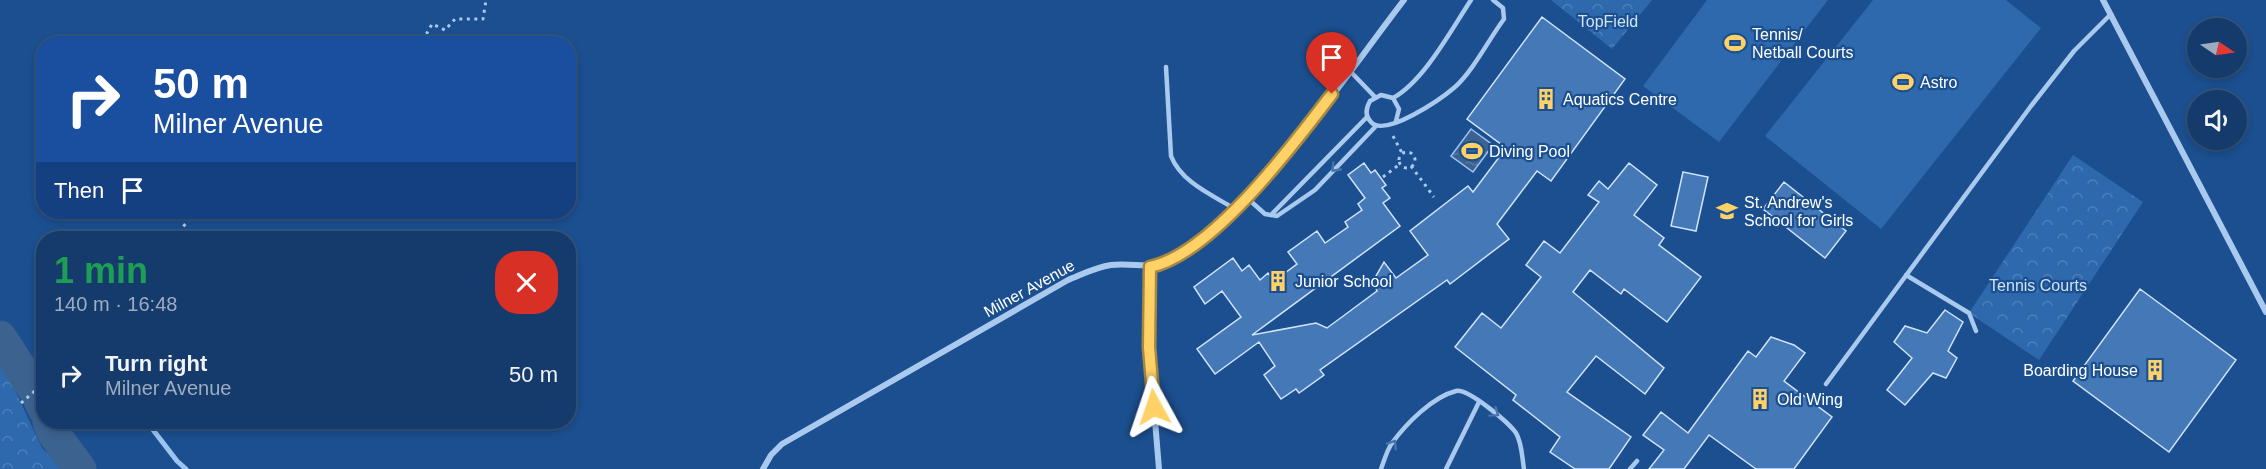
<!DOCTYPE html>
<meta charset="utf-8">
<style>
:root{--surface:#143b6b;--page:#214673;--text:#f1f3f6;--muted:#9dadc1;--line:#33557e}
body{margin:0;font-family:Helvetica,sans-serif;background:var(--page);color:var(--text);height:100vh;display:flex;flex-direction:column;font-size:22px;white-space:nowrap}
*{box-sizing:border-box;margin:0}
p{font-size:20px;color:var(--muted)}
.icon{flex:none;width:33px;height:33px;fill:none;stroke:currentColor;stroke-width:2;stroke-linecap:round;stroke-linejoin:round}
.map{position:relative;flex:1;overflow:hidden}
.details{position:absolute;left:36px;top:231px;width:540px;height:198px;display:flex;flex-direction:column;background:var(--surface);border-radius:24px;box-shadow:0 3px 9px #0003,0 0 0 2px var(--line)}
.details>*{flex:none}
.banner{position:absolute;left:36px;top:36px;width:540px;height:183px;border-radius:24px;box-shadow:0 3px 9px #0003,0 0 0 2px var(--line);background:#1a4fa0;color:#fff;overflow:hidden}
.needle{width:39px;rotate:103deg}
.fabs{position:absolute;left:2187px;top:18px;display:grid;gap:12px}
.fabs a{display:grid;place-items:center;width:60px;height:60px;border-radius:50%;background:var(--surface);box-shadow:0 3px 9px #0003,0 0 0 2px var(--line);font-size:30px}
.pin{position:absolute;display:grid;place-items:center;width:51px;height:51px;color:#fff;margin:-62px -26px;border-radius:50% 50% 50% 0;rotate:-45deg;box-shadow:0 0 6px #0007}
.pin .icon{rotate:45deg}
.me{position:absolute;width:66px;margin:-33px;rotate:355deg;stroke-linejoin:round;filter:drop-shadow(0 0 4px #0008)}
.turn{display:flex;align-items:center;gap:21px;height:126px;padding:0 18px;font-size:27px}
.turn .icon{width:78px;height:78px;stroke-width:2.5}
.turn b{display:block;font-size:42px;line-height:51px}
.then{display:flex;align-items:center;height:57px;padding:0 18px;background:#0003;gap:12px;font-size:22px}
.round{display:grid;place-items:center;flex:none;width:63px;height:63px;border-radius:24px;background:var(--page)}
.summary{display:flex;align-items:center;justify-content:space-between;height:102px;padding:0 18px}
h1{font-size:36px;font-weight:700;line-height:45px;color:#1e9e55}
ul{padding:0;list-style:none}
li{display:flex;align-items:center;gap:18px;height:84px;padding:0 18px}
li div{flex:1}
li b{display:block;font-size:22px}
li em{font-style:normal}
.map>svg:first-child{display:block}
</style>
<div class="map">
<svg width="2266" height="469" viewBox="0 0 2266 469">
<defs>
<pattern id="forest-crowns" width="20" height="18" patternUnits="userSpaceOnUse" patternTransform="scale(1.5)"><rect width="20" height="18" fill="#2e69ad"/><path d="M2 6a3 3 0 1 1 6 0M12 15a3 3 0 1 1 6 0" fill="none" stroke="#4d80b9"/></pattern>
<pattern id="water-ripples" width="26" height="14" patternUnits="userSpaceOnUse" patternTransform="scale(1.5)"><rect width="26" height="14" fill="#3c6290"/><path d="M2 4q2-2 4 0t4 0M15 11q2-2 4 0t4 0" fill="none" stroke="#597aa1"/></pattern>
</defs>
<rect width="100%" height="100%" fill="#1b4f8f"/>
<path fill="url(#forest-crowns)" d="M1551,0H1652L1612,49Z
M2073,155L2143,202L2039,360L1969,313Z
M0,358L42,448L64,469H0Z"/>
<path fill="#2e69ad" d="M1707,0H1828L1719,142L1643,86Z
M1873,0H2006L2041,28L1881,229L1765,136Z"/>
<path fill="url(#water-ripples)" stroke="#9cc4f0" stroke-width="1.5" d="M1471,129L1493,145L1473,172L1451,156Z"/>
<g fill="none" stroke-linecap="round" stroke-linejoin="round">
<path stroke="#9cc4f0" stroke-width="5" d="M0,336L17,358L44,371
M147,422L177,461L186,469"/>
<path stroke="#3c6290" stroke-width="33" d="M0,337L37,394L44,409
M49,422L54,434L80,469"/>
</g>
<path fill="#4478b7" stroke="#cfe3fa" stroke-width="1.5" d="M1542,17L1625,79L1551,181L1537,171L1497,224L1509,239L1450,284L1447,280L1320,370L1324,375L1299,393L1296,389L1281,399L1264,375L1275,366L1259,342L1215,374L1197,349L1241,317L1222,291L1205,304L1194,287L1233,258L1242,271L1249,265L1260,280L1268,273L1274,281L1297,264L1288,252L1317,231L1325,243L1348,227L1345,222L1362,210L1358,204L1365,198L1348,175L1364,163L1371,173L1375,170L1386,185L1382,188L1390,198L1383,203L1400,226L1252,335L1316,323L1327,328L1377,291L1373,281L1384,262L1396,278L1428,255L1410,231L1468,186L1473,192L1506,148L1467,119Z
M1629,163L1657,185L1634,215L1664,238L1659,245L1701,277L1667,322L1624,289L1621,294L1590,270L1573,292L1664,368L1645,394L1596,356L1567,392L1631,437L1609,469H1575L1550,452L1560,437L1513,400L1516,395L1455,347L1482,313L1501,328L1541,277L1526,265L1544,241L1560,253L1599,202L1588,195L1599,181L1608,189Z
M1683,172L1708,177L1696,231L1671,226Z
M1784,182L1846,231L1825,258L1763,209Z
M2140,289L2236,360L2169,452L2073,381Z
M1945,310L1963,322L1948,351L1957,358L1946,378L1933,373L1905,405L1887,390L1912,358L1894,342L1905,326L1927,333Z
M1771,337L1794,345L1805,353L1784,381L1832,417L1794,469H1756L1709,435L1684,469H1649L1664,450L1643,435L1661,412L1688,433L1748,351L1756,357Z"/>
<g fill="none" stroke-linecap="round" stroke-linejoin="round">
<path stroke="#a9c9ee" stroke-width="3" stroke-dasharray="3 4.5" stroke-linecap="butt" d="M406,44L427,33L432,24L445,30L455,19H483L486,0
M1393,136L1402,153
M1399 160a8 8 0 1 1 16 0a8 8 0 1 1-16 0Z
M1411,166L1434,197
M1383,177L1400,164
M174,238L195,212
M21,403L44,383"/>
<path stroke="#a9c9ee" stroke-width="4.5" d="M1166,67L1171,156C1181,182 1212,195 1235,209
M1350,71L1375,97
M1393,98C1424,81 1451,30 1471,0
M1396,121L1399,109L1393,98L1381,95L1370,101C1366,108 1365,116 1371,122C1385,138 1441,99 1455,87C1473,71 1489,39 1504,19L1503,8L1493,0
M1246,197L1265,214L1277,216L1315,190L1376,126
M1271,215L1367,117
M1906,275L1969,313L1976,331
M1826,384L2031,106L2074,51L2111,14
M1381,469C1384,461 1387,450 1392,443C1406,424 1432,397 1456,391C1468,388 1509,423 1516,433C1522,443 1522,457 1524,469
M1446,469L1479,402
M1630,469L1637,461"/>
<path stroke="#a9c9ee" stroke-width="6" d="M2103,0L2266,312
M1150,267L1149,347L1159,469
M763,469L771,455L782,444L1068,280C1083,274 1096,267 1111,265C1134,262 1153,271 1174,259C1190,250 1203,237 1217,225C1290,161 1345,77 1404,0"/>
</g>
<defs><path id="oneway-chevron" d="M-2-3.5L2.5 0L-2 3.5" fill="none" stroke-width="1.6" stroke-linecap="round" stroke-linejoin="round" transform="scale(1.5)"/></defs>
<g stroke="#4674ac">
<use href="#oneway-chevron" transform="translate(1335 168) rotate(134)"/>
<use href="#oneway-chevron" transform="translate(1495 413) rotate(35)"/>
<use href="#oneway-chevron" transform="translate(1393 444) rotate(-56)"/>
</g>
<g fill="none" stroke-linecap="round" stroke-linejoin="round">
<defs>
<path id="route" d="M1154,407L1149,347L1150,267C1212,254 1294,144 1332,94"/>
</defs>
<use href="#route" stroke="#a68842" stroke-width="15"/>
<use href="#route" stroke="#ffd166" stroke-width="10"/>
</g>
<defs>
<symbol id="stadium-bare" viewBox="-9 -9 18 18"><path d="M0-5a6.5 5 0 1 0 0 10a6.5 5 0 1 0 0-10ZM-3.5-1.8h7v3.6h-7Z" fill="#ffd166" stroke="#1b4f8f" stroke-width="2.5" paint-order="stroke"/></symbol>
<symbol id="building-bare" viewBox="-9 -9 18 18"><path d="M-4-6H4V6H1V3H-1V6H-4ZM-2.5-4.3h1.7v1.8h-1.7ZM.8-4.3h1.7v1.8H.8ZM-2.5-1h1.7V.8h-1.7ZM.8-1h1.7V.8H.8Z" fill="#ffd166" stroke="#1b4f8f" stroke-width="2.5" paint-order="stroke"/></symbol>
<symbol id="school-bare" viewBox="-9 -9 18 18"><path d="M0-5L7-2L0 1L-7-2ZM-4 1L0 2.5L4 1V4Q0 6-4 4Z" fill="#ffd166" stroke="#1b4f8f" stroke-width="2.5" paint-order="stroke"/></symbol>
</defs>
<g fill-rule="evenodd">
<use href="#stadium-bare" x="1720" y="28" width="30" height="30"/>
<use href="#stadium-bare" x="1888" y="67" width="30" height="30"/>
<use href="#building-bare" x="1531" y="84" width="30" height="30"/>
<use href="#stadium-bare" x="1457" y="136" width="30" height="30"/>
<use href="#school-bare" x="1712" y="196" width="30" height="30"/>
<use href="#building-bare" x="1263" y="266" width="30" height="30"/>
<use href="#building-bare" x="2140" y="355" width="30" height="30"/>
<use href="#building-bare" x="1745" y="384" width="30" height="30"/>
</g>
<g text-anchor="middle" stroke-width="4.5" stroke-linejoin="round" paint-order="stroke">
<g font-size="16" fill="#cfe3fa" stroke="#1b4f8f">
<text x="1608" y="27">TopField</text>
<text x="2038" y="291">Tennis Courts</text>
</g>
<g font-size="16" fill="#fff" stroke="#1b4f8f" text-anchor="start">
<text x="1752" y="40">Tennis/<tspan x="1752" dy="18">Netball Courts</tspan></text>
<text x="1920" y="88">Astro</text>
<text x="1563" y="105">Aquatics Centre</text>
<text x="1489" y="157">Diving Pool</text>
<text x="1744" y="208">St. Andrew's<tspan x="1744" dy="18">School for Girls</tspan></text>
<text x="1295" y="287">Junior School</text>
<text x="2138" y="376" text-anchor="end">Boarding House</text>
<text x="1777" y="405">Old Wing</text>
</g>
<g font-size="16" fill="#fff" stroke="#1b4f8f">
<text transform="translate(1029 288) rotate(-29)" y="6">Milner Avenue</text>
</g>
</g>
</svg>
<div class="fabs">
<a><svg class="needle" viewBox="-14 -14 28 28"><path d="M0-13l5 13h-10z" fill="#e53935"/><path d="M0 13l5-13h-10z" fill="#9dadc1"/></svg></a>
<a><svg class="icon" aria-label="sound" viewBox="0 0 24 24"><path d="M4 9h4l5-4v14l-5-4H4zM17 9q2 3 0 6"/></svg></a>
</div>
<div class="pin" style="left:1332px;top:94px;background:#d93025"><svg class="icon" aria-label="arrive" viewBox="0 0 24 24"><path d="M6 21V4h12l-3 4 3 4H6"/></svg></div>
<svg class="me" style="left:1154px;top:407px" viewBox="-20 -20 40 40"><path d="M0-17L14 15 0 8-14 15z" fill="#ffd166" stroke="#fff" stroke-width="4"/></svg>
<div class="banner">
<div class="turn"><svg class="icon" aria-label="right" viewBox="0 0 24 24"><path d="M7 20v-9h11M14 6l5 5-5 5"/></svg><div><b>50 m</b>Milner Avenue</div></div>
<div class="then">Then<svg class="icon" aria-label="arrive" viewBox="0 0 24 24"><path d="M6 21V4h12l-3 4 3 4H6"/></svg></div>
</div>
<section class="details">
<div class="summary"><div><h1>1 min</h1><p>140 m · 16:48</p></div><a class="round" style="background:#d93025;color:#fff"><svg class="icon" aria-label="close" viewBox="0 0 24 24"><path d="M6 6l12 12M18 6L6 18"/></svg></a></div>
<ul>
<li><svg class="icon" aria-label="right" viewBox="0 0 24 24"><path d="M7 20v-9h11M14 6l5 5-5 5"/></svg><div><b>Turn right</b><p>Milner Avenue</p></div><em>50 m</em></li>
</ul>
</section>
</div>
